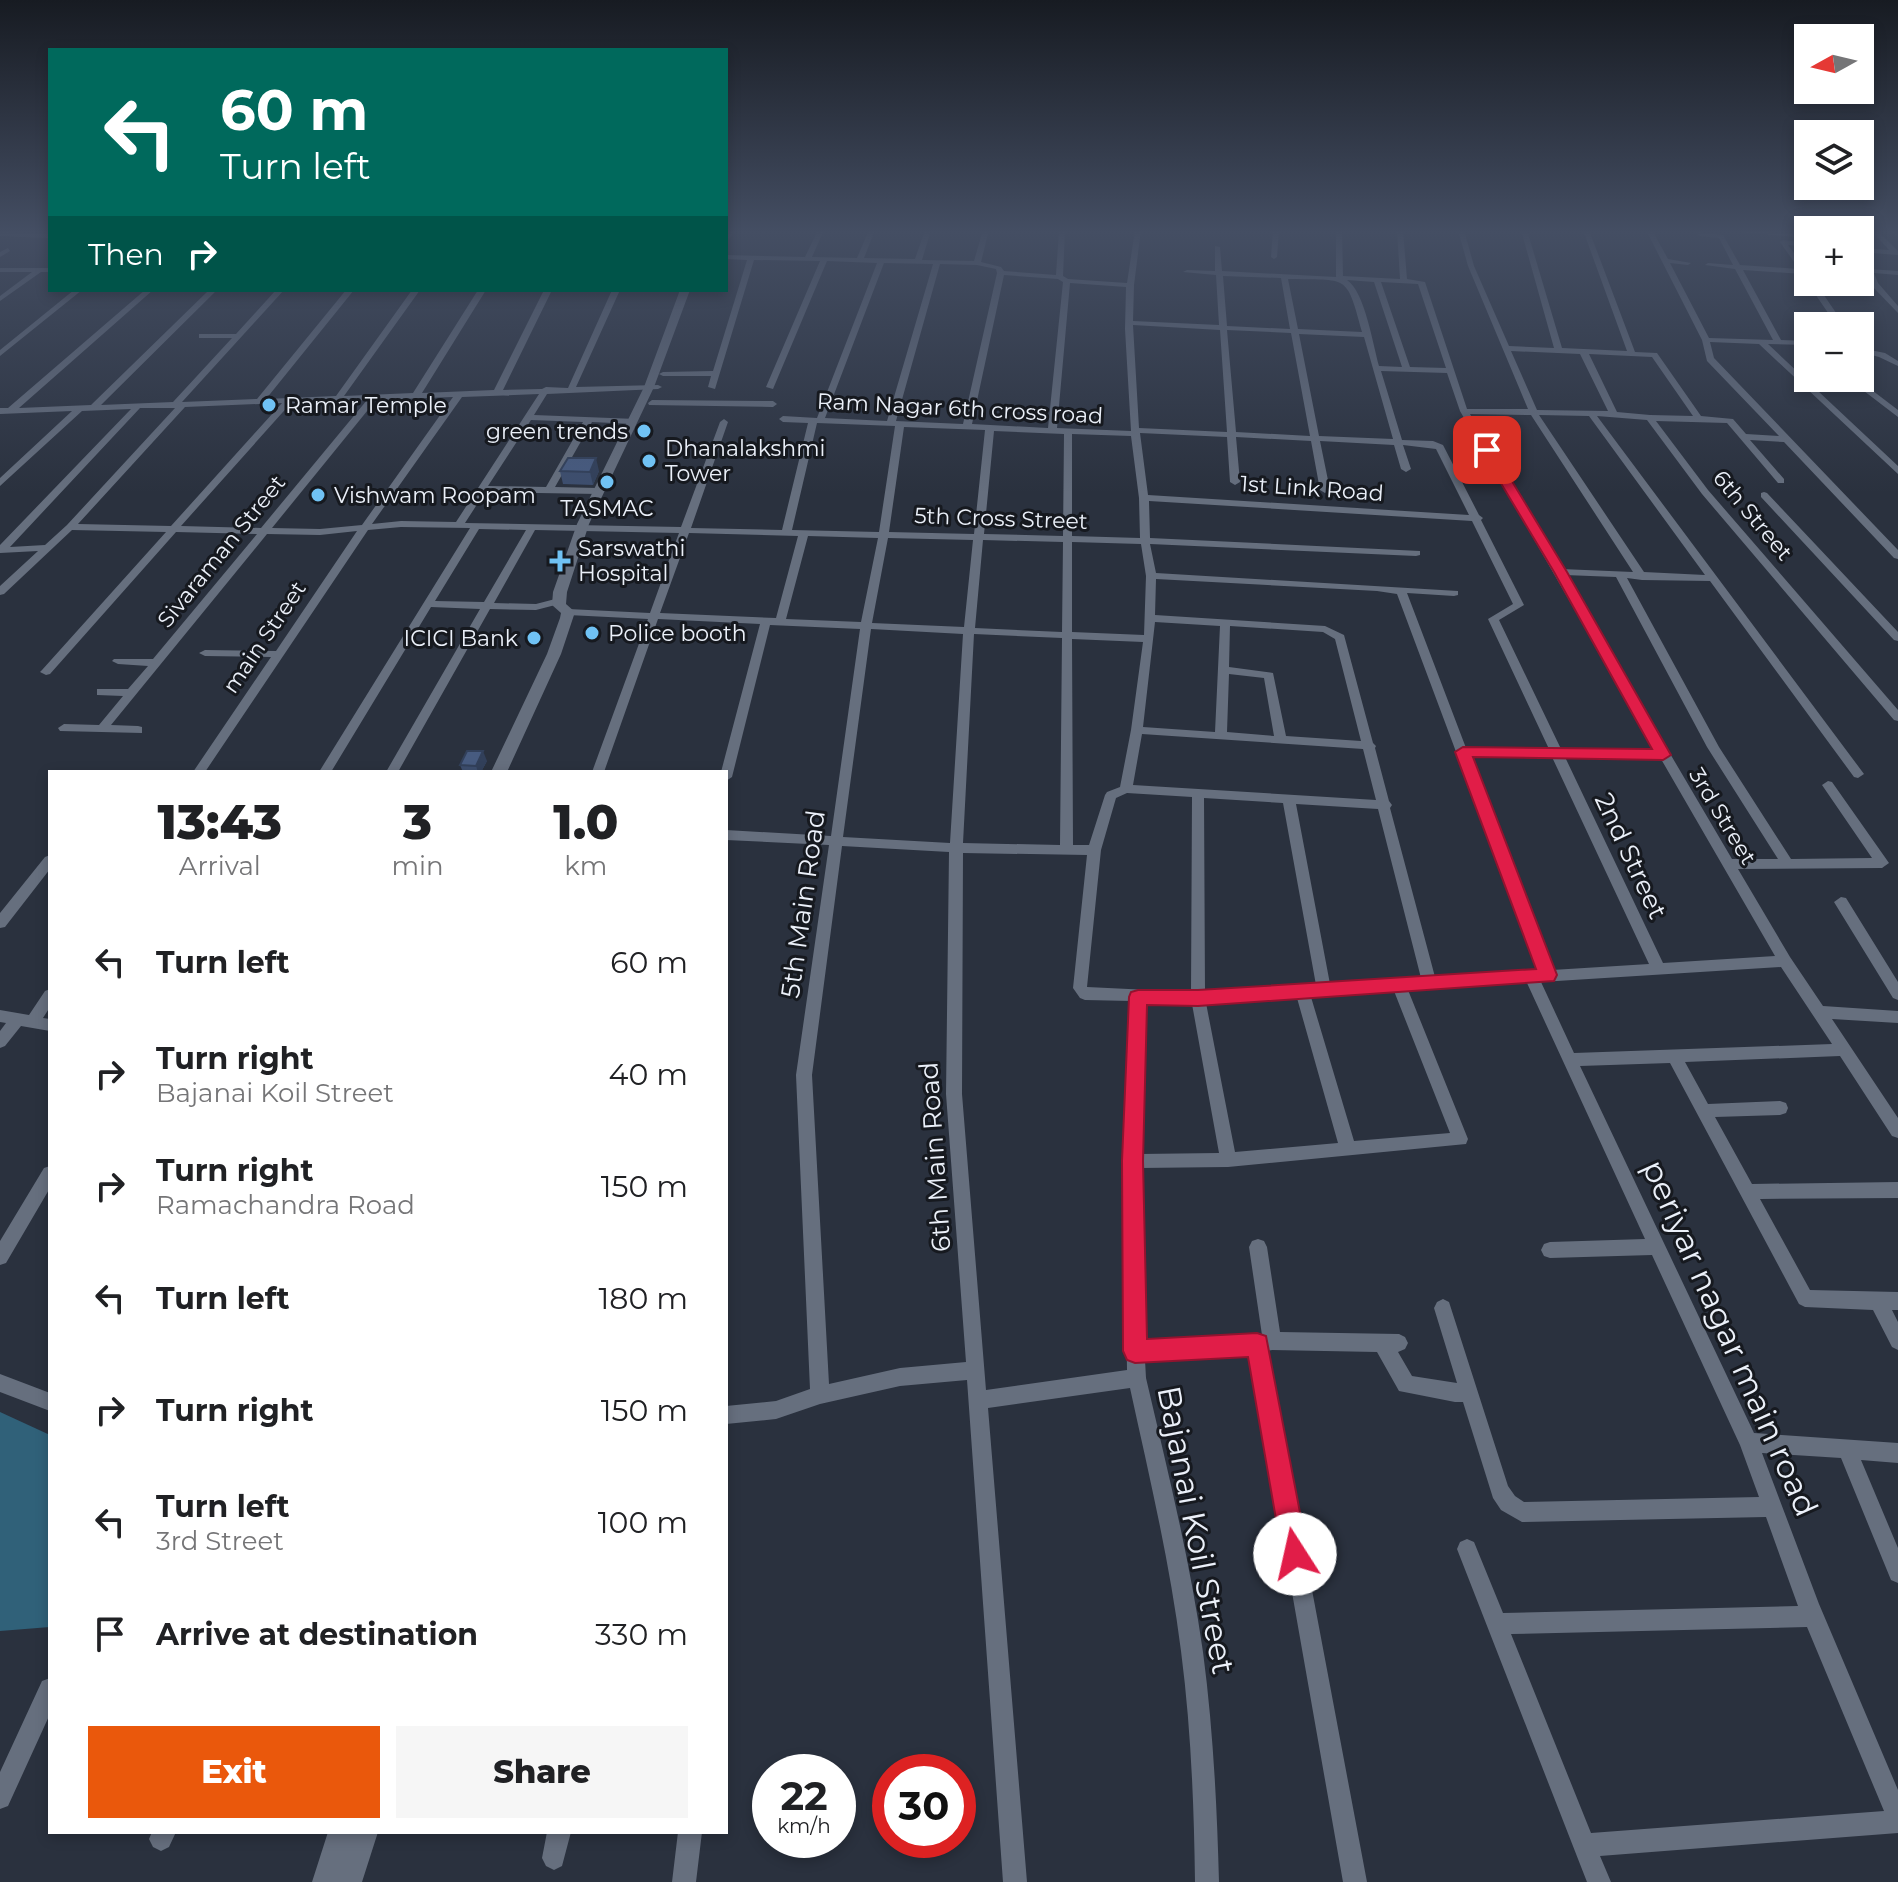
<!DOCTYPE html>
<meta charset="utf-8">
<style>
:root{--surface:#fff;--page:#f6f6f6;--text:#202124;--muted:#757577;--accent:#ea580c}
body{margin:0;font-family:Montserrat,sans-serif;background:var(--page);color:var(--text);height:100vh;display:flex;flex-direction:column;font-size:30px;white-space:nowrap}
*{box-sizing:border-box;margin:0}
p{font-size:26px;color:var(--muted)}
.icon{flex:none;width:44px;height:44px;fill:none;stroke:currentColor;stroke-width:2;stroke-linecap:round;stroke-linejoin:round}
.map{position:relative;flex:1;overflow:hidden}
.details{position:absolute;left:48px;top:770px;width:680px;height:1064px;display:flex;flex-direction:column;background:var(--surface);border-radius:0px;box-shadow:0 4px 12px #0003}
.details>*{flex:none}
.top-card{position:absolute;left:48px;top:48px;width:680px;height:244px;border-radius:0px;box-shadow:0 4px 12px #0003;background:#00695c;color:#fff;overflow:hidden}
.needle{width:52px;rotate:262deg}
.controls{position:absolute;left:1794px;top:24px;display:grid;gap:16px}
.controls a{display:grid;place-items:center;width:80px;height:80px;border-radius:0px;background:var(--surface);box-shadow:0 4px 12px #0003;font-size:40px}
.speed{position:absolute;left:752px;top:1754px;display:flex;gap:16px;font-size:40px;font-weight:700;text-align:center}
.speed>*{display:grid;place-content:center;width:104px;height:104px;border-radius:50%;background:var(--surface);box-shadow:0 4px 12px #0003;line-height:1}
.speed small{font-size:20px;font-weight:400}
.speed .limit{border:12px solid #d22;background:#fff;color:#111}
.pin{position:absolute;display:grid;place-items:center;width:68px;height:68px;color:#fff;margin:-34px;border-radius:16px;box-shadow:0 4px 12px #0006}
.me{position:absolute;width:88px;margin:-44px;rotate:350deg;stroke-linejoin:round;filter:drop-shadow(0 0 6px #0008)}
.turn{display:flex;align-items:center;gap:28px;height:168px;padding:0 40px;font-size:36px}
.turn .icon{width:104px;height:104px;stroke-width:2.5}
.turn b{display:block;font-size:56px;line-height:68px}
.then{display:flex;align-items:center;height:76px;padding:0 40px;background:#0003;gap:16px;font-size:30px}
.eta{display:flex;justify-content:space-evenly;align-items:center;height:136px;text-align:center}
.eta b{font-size:48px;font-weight:800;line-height:56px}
.cta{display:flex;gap:16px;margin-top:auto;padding:16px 40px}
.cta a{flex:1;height:92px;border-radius:0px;background:var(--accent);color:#fff;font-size:32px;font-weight:800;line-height:92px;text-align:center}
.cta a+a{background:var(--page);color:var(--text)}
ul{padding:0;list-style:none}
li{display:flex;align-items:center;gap:24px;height:112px;padding:0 40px}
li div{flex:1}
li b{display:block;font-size:30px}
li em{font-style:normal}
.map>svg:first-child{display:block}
</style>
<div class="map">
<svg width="1898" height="1882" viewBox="0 0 1898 1882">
<rect width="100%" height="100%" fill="#2a313e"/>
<path fill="#306179" d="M0,1412L50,1435V1627L0,1631Z"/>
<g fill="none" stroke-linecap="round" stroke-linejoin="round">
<path fill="#666f7e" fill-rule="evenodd" d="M818,230H824L812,257L857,258L869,230H875L864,258L915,259L925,230H931L922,260L974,261L983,230H989L981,262L1001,267L1004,271L1056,275L1059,230H1065L1063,276L1068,279L1127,283L1135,230H1141L1134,285L1133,321L1219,325L1216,275L1183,272L1187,270L1215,271V246L1220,247L1222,271L1336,277V230H1342L1343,276L1400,279L1397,230H1403L1407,279L1425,282L1467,409H1528L1468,266L1458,230H1464L1474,266L1509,346L1554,348L1521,230H1527L1562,348L1627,351L1583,230H1589L1635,352L1657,353L1701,416L1733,419L1746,434L1779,436L1707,361L1702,340L1646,230H1652L1668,259L1691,263L1688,265L1670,263L1709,338L1773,340L1735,269L1705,265L1708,263L1733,265L1719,238L1699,236L1695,230H1701L1703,233L1723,235L1740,265L1799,269L1780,242L1783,240L1808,243V247L1788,245L1808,272V280L1802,274L1743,270L1781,340L1808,341V345L1768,344L1898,466V474L1759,344L1710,342L1714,358L1898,550V559L1894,558L1784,442L1750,440L1784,479V483H1778L1727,423L1656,421L1708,490L1898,710V721L1894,720L1702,494L1647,420L1597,416L1864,774L1858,778L1854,777L1710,581L1642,580L1627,578L1719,747L1791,859L1872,858L1822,785L1828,781L1832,782L1889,863L1882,868L1738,869L1790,957L1823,1006L1898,1011V1023L1832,1019L1898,1118V1138L1892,1136L1840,1056L1685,1062L1708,1104L1780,1101L1786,1103L1788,1108L1786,1113L1780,1115L1715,1117L1752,1184L1898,1182V1198L1760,1199L1810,1290L1898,1292V1310H1892L1898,1322V1350L1892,1347L1873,1310L1805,1307L1799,1304L1670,1063L1580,1066L1754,1433L1898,1443V1463L1861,1460L1898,1548V1583L1891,1580L1841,1458L1762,1453L1819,1604L1898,1790V1833L1600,1856L1611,1882H1587L1457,1549L1460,1542L1467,1539L1474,1542L1503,1613L1798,1606L1766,1517L1522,1522L1501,1510L1493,1498L1463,1402H1455L1399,1391L1377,1352L1272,1350L1267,1351L1367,1882H1343L1250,1354L1145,1360L1146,1378C1167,1468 1190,1560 1203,1652C1213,1728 1217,1805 1219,1882H1195C1194,1805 1191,1728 1181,1651C1170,1563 1149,1475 1130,1388L988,1408L1027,1882H1003L967,1380L900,1386L820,1404L776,1419L726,1424V1406L776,1401L810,1389L796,1075L829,845L726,840V830L831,836L860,629L770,625L732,777L726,781V772H721L760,624L658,619L604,772H592L648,619L568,615L563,612L568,609L650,613L663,577L602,575L597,572L602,569L665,571L679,533L535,530L494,603L536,604L559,598L563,599V603L536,610L490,609L398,772H386L480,609L431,607L331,772H319L470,528L401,527L368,530L205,772H193L271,657L205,656L199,653L205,650L276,651L357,531L320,535L267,534L111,725L138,726L142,727V733L60,731L58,728L64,724L99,725L123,696L97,695V689H128L148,666L118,664L112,661L114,659H153L257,534L176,532L50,674L46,675L40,672L42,670L166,532L72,530L4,594L0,595V586L38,551L0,553V545L131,409L82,411L0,486V478L72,411L0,414V408H8L145,290H153L19,408L91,405L209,290H217L101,405L173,402L232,338H199V334H236L276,290H284L182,402L257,399L346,290H354L266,399L336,396L412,290H420L344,396L413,393L478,290H486L422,393L494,390L544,290H552L503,390L542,389L546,387L568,388L612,290H620L576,387L658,385L662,387L658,389L547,394L534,415L636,419V423L633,424L592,422L555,487L598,488L603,491L598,494L485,492L465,523L681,527L720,422L724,419L728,422L691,528L782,530L808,423L783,422L779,419L783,416L817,418L877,263L827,261L773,389L766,387L820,261L754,260L715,389L708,387L711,376H663L659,374L663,372L713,371L747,260L726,259V255L805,257ZM884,263L933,264L887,421L825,418ZM940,264L977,265L996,269L997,273L963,424L896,421ZM1004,275L1058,279L1063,282L1048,428L972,424ZM1223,276L1281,278L1290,329L1227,326ZM1288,279C1348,281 1346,272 1362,332L1298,329ZM1347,280L1374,282L1402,367L1379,366C1373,345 1365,292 1347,280ZM1381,282L1418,284L1446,368L1410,367ZM1070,283L1126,287L1125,329L1131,431L1057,428ZM1133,325L1220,330L1227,432L1139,428ZM1227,330L1291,333L1310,436L1236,432ZM1299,334L1364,337L1393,439L1319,436ZM1511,351L1580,354L1608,411L1537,410ZM1589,354L1652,357L1693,416L1650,415L1617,412ZM1381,371L1447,373L1460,411L1656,751L1561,749L1499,620L1524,605L1481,520L1483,518L1479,515L1443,445L1433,441L1402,440ZM539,394L456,522L401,521L372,524L462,397ZM453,397L362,525L320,529L272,528L376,400ZM367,400L261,528L181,526L291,403ZM282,403L171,526L78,524L185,407ZM140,408H175L67,525L45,545L10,547ZM1470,414L1531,415L1633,572L1561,569ZM1539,415L1589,416L1705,575L1644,572ZM531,420L583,422L546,487L488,486ZM817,423L895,426L879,532L792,530ZM904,427L985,430L974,534L889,532ZM994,431L1064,434L1063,536L984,534ZM1140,433L1227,437L1230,482L1235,485L1240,482L1236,437L1311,441L1320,490L1325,493L1330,490L1320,441L1394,445L1401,469L1406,472L1411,469L1403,445L1436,449L1469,515L1148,495ZM1072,434L1131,436L1139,498L1140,538L1072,536ZM1149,501L1472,521L1513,604L1488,619L1549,749L1466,748L1407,593L1454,596L1458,595V591L1156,573L1150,544L1416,556L1420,555V551L1150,538ZM479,529L526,530L484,602L435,601ZM689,533L798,536L776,618L660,613ZM808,536L878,538L861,622L786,619ZM888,538L973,540L964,627L872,623ZM983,540L1063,542L1062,632L975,628ZM1072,542L1141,544L1146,576L1144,635L1072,632ZM1565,575L1616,577L1707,747L1778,859H1732ZM1156,579L1377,591L1397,594L1538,971L1435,977L1390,808L1392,805L1389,801L1375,748L1376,746L1373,743L1344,635L1325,626L1155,615ZM1155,622L1220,626L1215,732L1143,727ZM1230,626L1323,632L1335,639L1361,741L1286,736L1273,673L1229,667ZM871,629L963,634L950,843L843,837ZM974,634L1062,638L1060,845L963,843ZM1072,639L1143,642L1131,730L1120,787L1107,792L1105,795L1089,845H1073ZM1229,674L1264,678L1274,736L1227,732ZM1142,734L1363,749L1376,800L1133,785ZM1470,756L1552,757L1649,964L1552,970ZM1565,757L1661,759L1775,956L1663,963ZM1127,793L1192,797L1191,992L1087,987L1101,850L1116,798ZM1204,798L1283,803L1316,985L1205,992ZM1296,804L1378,809L1421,978L1330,984ZM842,846L949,852L946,1094L966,1362L900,1368L829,1384L812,1075ZM963,853L1087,855L1073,988L1080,998L1085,1000L1131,1001L1124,1161L1127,1370L986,1390L962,1094ZM1781,967L1832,1044L1574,1053L1541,982ZM1527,983L1645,1239L1550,1242L1544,1244L1541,1250L1544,1256L1550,1258L1652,1255L1740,1445L1759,1497L1524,1502L1515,1496L1508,1486L1449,1302L1443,1299L1437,1302L1434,1308L1457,1383L1412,1376L1398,1352L1405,1349L1408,1343L1405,1337L1399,1334L1280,1332L1267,1247L1264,1241L1258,1239L1252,1241L1249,1247L1262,1335L1144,1341L1140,1168L1228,1167L1466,1144L1468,1139L1408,990ZM1394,991L1450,1133L1354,1141L1311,997ZM1297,998L1338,1143L1235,1152L1206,1003ZM1145,1002L1192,1004L1219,1153L1140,1154ZM1807,1627L1884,1811L1591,1833L1511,1634Z
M1273,230H1279L1277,257L1274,259L1271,257Z
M1717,230H1744L1799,235L1796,237Z
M1871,230H1877L1898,251V255L1860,252V248L1889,250Z
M1890,230H1896L1898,237Z
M0,232L50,234V238L0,236Z
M8,248L10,251L0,257V252Z
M0,268H50V272H41L0,301V296L32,272H0Z
M1869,269L1898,271V275L1874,273L1878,283L1898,306V313L1872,286L1865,271Z
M1807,282H1815L1845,326H1837Z
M74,290H82L0,356V350Z
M1860,348L1885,353L1898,361V366L1879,357L1860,352Z
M1847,378H1856L1898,410V417Z
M652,400L773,401L777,404L773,407L649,405L648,403Z
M1764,492L1767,493L1898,632V641L1894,640L1761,497V493Z
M50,855V869L5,927L0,928V913L45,857Z
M1841,897L1846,898L1898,982V1000L1893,998L1834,902Z
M50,989V1007L43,1018L50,1019V1031L21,1026L5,1046L0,1048V1031L6,1023L0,1022V1010L29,1015L45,991Z
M50,1166V1188L6,1263L0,1265V1241L44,1168Z
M0,1374L50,1393V1411L0,1392Z
M50,1678V1714L8,1806L0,1809V1772L42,1681Z
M152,1832H176L169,1847L161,1851L153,1847L149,1839Z
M547,1832H571L562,1866L554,1870L546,1866L542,1858Z
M678,1832H702L696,1882H672Z"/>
<path fill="#666f7e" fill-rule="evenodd" d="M728,230H736L726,242Z
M680,290H690L654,387L589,524L567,592L566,604L575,612L561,654L507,772H491L547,654L560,618L561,613L552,605L553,592L577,524L644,387Z
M328,1832H378L362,1882H312Z"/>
</g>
<path fill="#3d4e6e" d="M560,471H599L593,485L563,484Z
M487,761L481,772H463L460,765Z"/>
<path fill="#32405a" d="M596,458L599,471L593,485L590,472Z
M483,751L487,761L481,772H478L476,766Z"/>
<path fill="#475b80" stroke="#32405a" stroke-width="2" d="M568,458H596L590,472L560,471Z
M467,751H483L476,766L460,765Z"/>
<linearGradient id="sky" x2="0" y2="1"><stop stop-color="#171b22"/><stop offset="0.47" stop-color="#444e63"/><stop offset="1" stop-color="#444e63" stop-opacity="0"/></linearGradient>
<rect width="1898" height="493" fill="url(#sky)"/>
<path fill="#e11d48" stroke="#92132f" stroke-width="2" d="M1483,448L1493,450L1567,572L1671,755L1663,760L1473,757L1557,975L1554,981L1198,1006L1147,1005L1143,1161L1147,1339L1257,1333L1266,1336L1308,1554L1305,1563L1295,1567L1286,1563L1282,1554L1248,1357L1135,1363L1127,1360L1123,1351L1122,1161L1129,997L1131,992L1138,990H1198L1536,969L1455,752L1463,747L1652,749L1554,572L1481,450Z"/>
<g fill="#70c2f4" stroke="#16191f" stroke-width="3">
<circle cx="269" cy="405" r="8"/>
<circle cx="644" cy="431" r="8"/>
<circle cx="649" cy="461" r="8"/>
<circle cx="607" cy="482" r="8"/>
<circle cx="318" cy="495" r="8"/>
<path d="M556 549h8v8h8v8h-8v8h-8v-8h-8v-8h8z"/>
<circle cx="592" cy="633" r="8"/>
<circle cx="534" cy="638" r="8"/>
</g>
<g text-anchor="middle" stroke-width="6" stroke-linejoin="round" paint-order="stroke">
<g font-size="22" fill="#ebf0f9" stroke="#16191f" text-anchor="start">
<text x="285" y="413">Ramar Temple</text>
<text x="628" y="439" text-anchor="end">green trends</text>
<text x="665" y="456">Dhanalakshmi<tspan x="665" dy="25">Tower</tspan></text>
<text x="334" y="503">Vishwam Roopam</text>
<text x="607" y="516" text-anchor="middle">TASMAC</text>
<text x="578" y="556">Sarswathi<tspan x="578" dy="25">Hospital</tspan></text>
<text x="608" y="641">Police booth</text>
<text x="518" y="646" text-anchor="end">ICICI Bank</text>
</g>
<g font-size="22" fill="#ebf0f9" stroke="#16191f">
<text transform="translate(960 408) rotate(3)" y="8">Ram Nagar 6th cross road</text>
<text transform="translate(1312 488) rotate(4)" y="8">1st Link Road</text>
<text transform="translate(1753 515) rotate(50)" y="8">6th Street</text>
<text transform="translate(1001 518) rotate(2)" y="8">5th Cross Street</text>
<text transform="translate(221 551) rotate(-51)" y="8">Sivaraman Street</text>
<text transform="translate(264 637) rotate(-56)" y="8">main Street</text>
<text transform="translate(1723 816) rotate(59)" y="8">3rd Street</text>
</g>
<g font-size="26" fill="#ebf0f9" stroke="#16191f">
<text transform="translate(1631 856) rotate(65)" y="9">2nd Street</text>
<text transform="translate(803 904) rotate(-82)" y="9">5th Main Road</text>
<text transform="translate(935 1157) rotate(-94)" y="9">6th Main Road</text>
</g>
<g font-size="32" fill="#ebf0f9" stroke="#16191f">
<text transform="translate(1730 1338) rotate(66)" y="11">periyar nagar main road</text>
<text transform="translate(1196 1530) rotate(79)" y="11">Bajanai Koil Street</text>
</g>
</g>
</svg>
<div class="controls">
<a><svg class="needle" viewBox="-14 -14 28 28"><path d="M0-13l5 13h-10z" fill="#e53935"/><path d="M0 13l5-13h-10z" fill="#757577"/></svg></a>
<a><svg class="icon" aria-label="layers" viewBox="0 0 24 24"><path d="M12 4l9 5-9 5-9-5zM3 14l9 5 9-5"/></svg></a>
<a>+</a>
<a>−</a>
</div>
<div class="speed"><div>22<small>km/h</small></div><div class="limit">30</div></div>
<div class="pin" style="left:1487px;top:450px;background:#d93025"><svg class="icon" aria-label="arrive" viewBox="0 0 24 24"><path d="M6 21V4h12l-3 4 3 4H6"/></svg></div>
<svg class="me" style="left:1295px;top:1554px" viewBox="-20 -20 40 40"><circle r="19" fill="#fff"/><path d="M0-13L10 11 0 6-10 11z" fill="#e11d48"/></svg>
<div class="top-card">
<div class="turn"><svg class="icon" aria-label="left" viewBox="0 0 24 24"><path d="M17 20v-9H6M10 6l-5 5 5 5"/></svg><div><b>60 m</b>Turn left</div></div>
<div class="then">Then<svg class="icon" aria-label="right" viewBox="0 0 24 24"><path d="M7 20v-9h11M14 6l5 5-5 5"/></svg></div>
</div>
<section class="details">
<div class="eta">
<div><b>13:43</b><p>Arrival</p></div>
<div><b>3</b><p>min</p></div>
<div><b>1.0</b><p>km</p></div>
</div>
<ul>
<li><svg class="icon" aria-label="left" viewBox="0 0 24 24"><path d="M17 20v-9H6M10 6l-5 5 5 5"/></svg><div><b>Turn left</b></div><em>60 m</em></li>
<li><svg class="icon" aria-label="right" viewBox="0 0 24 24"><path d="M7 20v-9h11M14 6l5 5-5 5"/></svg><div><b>Turn right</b><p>Bajanai Koil Street</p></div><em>40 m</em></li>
<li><svg class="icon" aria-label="right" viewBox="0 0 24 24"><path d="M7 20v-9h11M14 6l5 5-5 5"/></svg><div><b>Turn right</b><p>Ramachandra Road</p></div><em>150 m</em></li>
<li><svg class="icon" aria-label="left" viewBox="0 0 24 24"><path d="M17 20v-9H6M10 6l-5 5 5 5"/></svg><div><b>Turn left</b></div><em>180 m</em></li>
<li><svg class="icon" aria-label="right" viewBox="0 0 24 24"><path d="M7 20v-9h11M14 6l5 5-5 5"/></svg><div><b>Turn right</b></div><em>150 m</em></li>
<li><svg class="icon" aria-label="left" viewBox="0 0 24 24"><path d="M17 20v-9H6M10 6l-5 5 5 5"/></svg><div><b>Turn left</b><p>3rd Street</p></div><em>100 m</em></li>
<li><svg class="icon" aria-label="arrive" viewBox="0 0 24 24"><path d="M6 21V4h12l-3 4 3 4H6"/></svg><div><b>Arrive at destination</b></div><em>330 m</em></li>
</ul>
<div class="cta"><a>Exit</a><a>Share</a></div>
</section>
</div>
